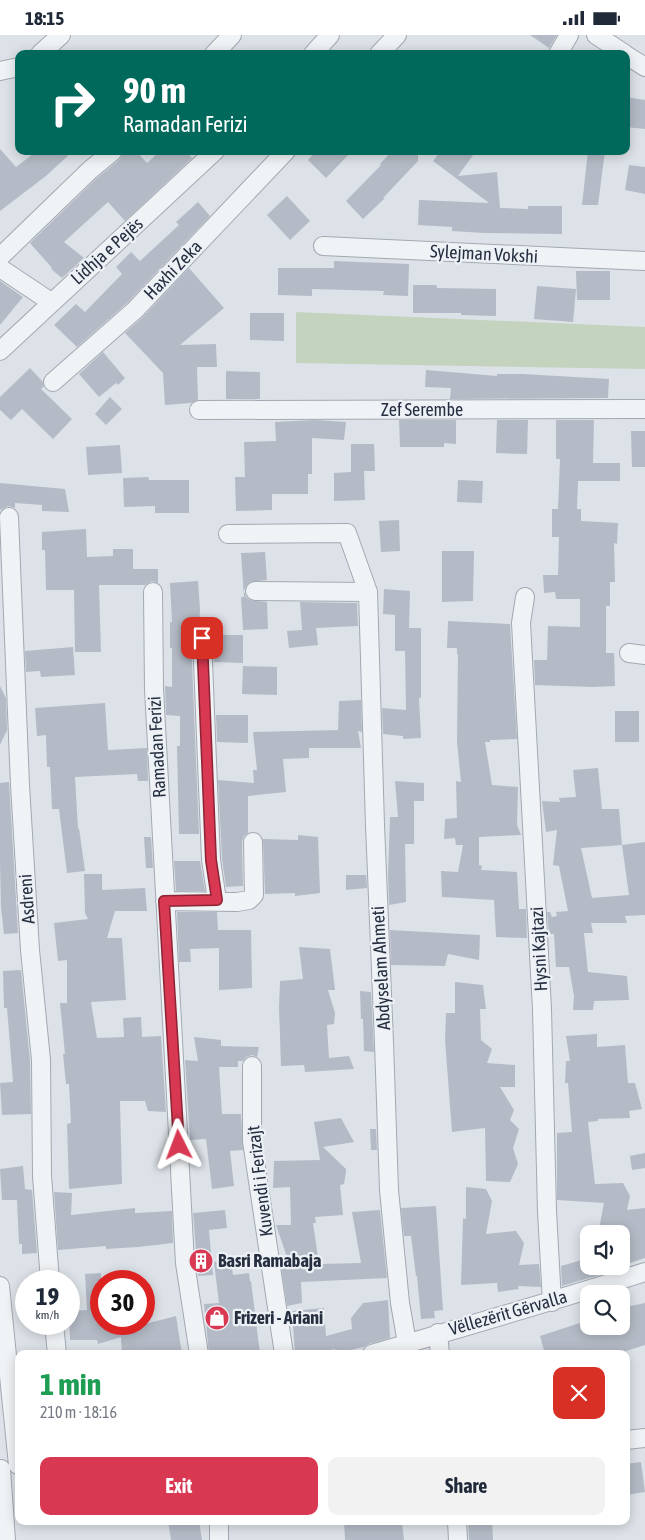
<!DOCTYPE html>
<meta charset="utf-8">
<style>
:root{--surface:#fff;--page:#f2f2f3;--text:#1f2937;--muted:#747a83;--accent:#d83851}
body{margin:0;font-family:"Asap Condensed",sans-serif;background:var(--page);color:var(--text);height:100vh;display:flex;flex-direction:column;font-size:19px;white-space:nowrap}
*{box-sizing:border-box;margin:0}
p{font-size:16px;color:var(--muted)}
.icon{flex:none;width:28px;height:28px;fill:none;stroke:currentColor;stroke-width:2;stroke-linecap:round;stroke-linejoin:round}
.map{position:relative;flex:1;overflow:hidden}
.drawer{position:absolute;left:15px;top:1315px;width:615px;height:175px;display:flex;flex-direction:column;background:var(--surface);border-radius:10px;box-shadow:0 2px 12px #0003}
.drawer>*{flex:none}
.banner{position:absolute;left:15px;top:15px;width:615px;height:105px;border-radius:10px;box-shadow:0 2px 12px #0003;background:#00695c;color:#fff;overflow:hidden}
.controls{position:absolute;left:580px;top:1190px;display:grid;gap:10px}
.controls a{display:grid;place-items:center;width:50px;height:50px;border-radius:10px;background:var(--surface);box-shadow:0 2px 12px #0003;font-size:25px}
.speed{position:absolute;left:15px;top:1235px;display:flex;gap:10px;font-size:25px;font-weight:700;text-align:center}
.speed>*{display:grid;place-content:center;width:65px;height:65px;border-radius:50%;background:var(--surface);box-shadow:0 2px 12px #0003;line-height:1}
.speed small{font-size:12px;font-weight:400}
.speed .limit{border:8px solid #d22;background:#fff;color:#111}
.pin{position:absolute;display:grid;place-items:center;width:42px;height:42px;color:#fff;margin:-21px;border-radius:10px;box-shadow:0 2px 8px #0006}
.me{position:absolute;width:55px;margin:-28px;rotate:357deg;stroke-linejoin:round;filter:drop-shadow(0 0 4px #0008)}
.turn{display:flex;align-items:center;gap:18px;height:105px;padding:0 25px;font-size:22px}
.turn .icon{width:65px;height:65px;stroke-width:2.5}
.turn b{display:block;font-size:35px;line-height:42px}
.round{display:grid;place-items:center;flex:none;width:52px;height:52px;border-radius:10px;background:var(--page)}
.headline{display:flex;align-items:center;justify-content:space-between;height:85px;padding:0 25px}
h1{font-size:30px;font-weight:700;line-height:38px;color:#1e9e55}
.action{display:flex;gap:10px;margin-top:auto;padding:10px 25px}
.action a{flex:1;height:58px;border-radius:10px;background:var(--accent);color:#fff;font-size:20px;font-weight:700;line-height:58px;text-align:center}
.action a+a{background:var(--page);color:var(--text)}
.status{display:flex;justify-content:space-between;align-items:center;height:35px;padding:0 25px;background:var(--surface);direction:ltr}
.status svg{height:14px;fill:currentColor}
.map>svg:first-child{display:block}
</style>
<div class="status"><b>18:15</b><svg viewBox="0 0 49 12"><path d="M0 12V9h3v3zM5 12V6h3v6zM10 12V3h3v9zM15 12V0h3v12zM26 1h20v11H26zM47 4h2v5h-2z"/></svg></div>
<div class="map">
<svg width="645" height="1505" viewBox="0 0 645 1505">
<rect width="100%" height="100%" fill="#dde2e8"/>
<path fill="#c3d3be" d="M296,277L645,292V334L296,328Z"/>
<path fill="#b4bbc6" fill-rule="evenodd" d="M530,0H557L549,13Z
M626,62L645,65V94L626,92Z
M0,114L16,132L37,116H73L46,141L0,176Z
M125,116H136L147,128L160,116H186L192,123L125,186L108,167L64,207L84,223L62,243L51,234L52,233L30,208L97,143L120,124Z
M316,116H352L326,143L308,125Z
M392,116H414L418,120V126L383,163H385L363,184L346,166L381,130L380,129Z
M441,116H476L458,141L497,137L500,173L528,174V171H562V199L484,198L452,196V192L418,190L419,165L489,168L433,126Z
M588,116H605L598,170H582Z
M629,130L645,132V159L625,155Z
M287,161L310,186L290,205L267,180Z
M198,167L210,181L128,267L77,312L54,290L76,269L85,277L122,239L116,232L131,217L140,226L179,190L176,187Z
M334,226L409,229L408,261L383,260L384,256L312,254V261L278,260V233H334Z
M189,233L224,273L180,310L216,309L217,332H197L198,365L191,368L165,370L163,338L125,298L143,282Z
M576,236H610V265H577Z
M0,246L23,262L0,290Z
M413,250H436L437,253L496,254V281L461,280V278H413Z
M537,251L576,254L573,287L534,284Z
M250,278H284V306L250,305Z
M103,317L125,343L118,350L116,348L99,362L79,339Z
M30,333L43,347L44,351L41,354L72,384L53,404L22,374L11,385L0,375V362Z
M426,335L497,341V339H523L609,344L608,363L450,364L451,353L425,352Z
M226,336L260,337V364H226Z
M110,362L122,374L106,390L95,379Z
M315,385L346,387L344,405L312,403V439H308V459H272V475L236,476L235,442H245L244,407L276,406L275,387Z
M399,385H456V409L444,408V412H400Z
M497,385H528L527,419L496,418Z
M556,385H594L593,428H620V446H578L577,474H581V486L618,488L617,509L614,508L615,547H610V571H606V618H614L615,651L593,652L535,650L534,625H547L548,591L580,592V564H556L555,557L544,558L543,540H558L559,502H552V474H558L560,424H556Z
M631,396H645V432H632Z
M351,409H374L375,436H364L365,465L334,466V438L351,437Z
M120,410L122,438L88,440L86,412Z
M148,442L149,445H189V478H155V471L124,472L123,443Z
M458,445L483,446L482,468L457,467Z
M0,448L65,454L69,477L42,476V470L15,468V473L8,471L0,475Z
M399,485L400,516L381,517L379,486Z
M86,494L87,522L113,521V514H133V534H158V548L152,546L145,550H99L101,617H75L74,555H46L45,515H42V497Z
M442,516H474L473,566L442,567Z
M265,517L267,545L250,547L246,551L244,556L246,562L250,565L267,567L268,594L243,595L241,562H244L241,518Z
M198,546L200,574L199,593L193,598L191,603L199,799H179L177,711H180V681L166,680L165,654V651L172,652V613H170V587H172L170,548Z
M384,554L410,556L409,593H421V663H419L421,703L403,704V701L383,699L382,673L406,675L405,616H395V580L383,579Z
M300,567L357,568L358,591L316,593L318,610L289,613L287,596L302,595Z
M448,586L510,589L517,704L490,705V707H485L492,750L518,752L517,790L521,800L479,802V830L482,831L481,835L517,837L519,874H526L527,903L496,902L494,865L442,862L441,836L458,837L463,810H456L455,803L444,804L445,784L457,783L456,746L461,747L457,707L458,619H457V613H447Z
M212,600H243V628L214,627Z
M73,612L75,640L41,642L40,636L26,637L25,616Z
M243,631L277,632V660L242,659Z
M0,651L6,663L7,695L0,710Z
M361,665L362,697L358,696L361,713H309V723L283,724L286,757L248,761V798L244,801L242,807L243,851L226,852L222,824L218,745L254,748L253,735H257L253,697L338,695L339,666Z
M105,668L108,715L147,713L148,746H138L137,739L75,742L78,794L79,793L85,836L67,838L59,774H52L50,732H47L46,700L37,701L35,673Z
M615,676H639V707H615Z
M216,680H248V708L217,707Z
M598,733L602,774H619L622,810L645,807V880L625,881L627,888H591L593,898H584L588,937L627,941L629,965L594,966L593,975H573L574,961L569,932H556L554,899H549L547,877H550L552,882L557,881L556,877L568,876L559,831L553,830L557,795L546,797L542,766L560,767L559,763L576,762L573,735ZM622,810L629,860L592,863L581,813Z
M395,746L424,748V766H414V809H405L406,867L389,870L388,839L390,782H398Z
M9,747L18,898L4,899L1,873L0,827V748Z
M298,800L318,802L320,858L295,861V858L265,859L263,804L298,805Z
M144,802H151L153,833H146Z
M174,826H200L205,856H176Z
M84,839H102V855L145,853L147,876H115L107,903H122L126,965L91,967L97,1003L124,1002L123,983L141,982L142,1002L161,1001L166,1077L148,1076L145,1066H120L122,1149L69,1154L67,1089L71,1088L69,1049H66L63,1019H65L60,968H67V925L58,926L54,888L88,884L85,878Z
M346,840H366L367,853L346,855Z
M177,877H217L218,895H251L252,953L219,955V913L190,914L191,927H179Z
M390,895L480,900L479,925L448,919L445,931L391,930Z
M299,912L330,914L335,955H328L335,978L334,989L327,990L329,1023L349,1021L354,1034L305,1037L304,1030L281,1031L279,972L280,946L303,944Z
M21,935L30,1026L31,1079L2,1080L0,1048L13,1047L7,973H4L3,936Z
M455,947L483,950L486,974H480L481,1005L492,1014L487,1028L515,1030V1052H500L514,1075L510,1085L519,1094L513,1113L518,1129L510,1147L486,1146L485,1093L452,1097L445,1005L446,978H455Z
M360,956L371,957L374,1017L364,1016L363,984H361Z
M597,999V1012L625,1010L628,1048H635L642,1074L629,1076L630,1083L598,1084V1086L588,1087L595,1149L623,1148L630,1161L627,1175L645,1173V1223L621,1231V1199H598L604,1168L557,1165V1098L572,1097L568,1048H565L566,1026H570L566,1001Z
M194,1002L221,1005V1011L259,1012L257,1022L252,1020L246,1022L243,1026H238V1032H219L222,1079H241L243,1115L230,1116L234,1151L212,1154L206,1104L190,1105L185,1025L198,1026Z
M341,1083L354,1107L323,1112L346,1134V1137L344,1149L340,1150L343,1180L315,1182L316,1188H313L319,1229L361,1228L352,1177L380,1175L387,1243L301,1247L302,1268L287,1271L280,1223L287,1222L276,1190H291L290,1152L273,1153L274,1126L320,1125L314,1087Z
M370,1094H376L377,1115H371Z
M645,1118V1133L632,1135L630,1121Z
M23,1131L25,1154L32,1155L37,1218L22,1219V1209H19L17,1165H2L0,1134Z
M466,1152L486,1154L492,1166L486,1199L516,1196L524,1208L519,1230L539,1229L541,1252L518,1251L519,1254L498,1257L497,1248L461,1250L463,1183L466,1184Z
M54,1157L72,1158L71,1180L135,1173V1178L172,1176L173,1208L138,1212L106,1214V1211L58,1215Z
M436,1171L443,1275L434,1276L435,1283L421,1284L417,1241H416L411,1201H404L401,1173Z
M225,1175L227,1193L209,1195L213,1240L198,1241L193,1178Z
M589,1223V1231H618L619,1234L562,1251L561,1231Z
M231,1225L233,1240L249,1238L250,1246H251L260,1319H209L204,1269L219,1268L214,1227Z
M101,1238V1289H145L176,1281L182,1319L122,1318L121,1302L98,1309L97,1305H70L69,1276L87,1275L85,1239Z
M388,1265L390,1303L369,1309L364,1312L336,1318L335,1314L311,1319H295L292,1276L324,1273L326,1301L352,1294L351,1283L363,1268Z
M645,1268V1310L617,1319H545L540,1301L589,1285V1291H621V1273Z
M641,1427L645,1457L626,1460V1429Z
M168,1486H199L202,1505H171Z
M344,1486H388V1489L402,1488L404,1505H345Z
M468,1486H492L493,1505H469Z"/>
<g fill="none" stroke-linecap="round" stroke-linejoin="round">
<defs>
<path id="minor" d="M596,0L625,19
M40,19L61,0
M214,19L232,0
M313,19L330,0
M379,19L397,0
M558,19L569,0
M626,20L645,32
M0,36L19,32
M323,211L645,226
M0,222L90,135L113,116
M0,233L51,267
M0,316L215,116
M53,347L135,275L286,116
M199,375L645,374
M9,482L20,750L30,915L41,1025L42,1141L50,1246
M228,499L347,498L368,557L375,790L384,1008L389,1155L400,1268L407,1308
M255,556L368,557
M153,557L154,654L185,1228L199,1319
M525,562L521,588L542,974L547,1176L552,1267
M202,603L211,825L217,865
M629,618L645,620
M165,866L237,867L249,865L254,860L253,807
M252,1031V1106L284,1319
M0,1251L18,1430
M54,1289L57,1319
M438,1298L440,1319
M372,1319C463,1292 554,1266 645,1237
M626,1405L645,1403
M1,1434L6,1505
M219,1486V1505
M457,1486L458,1505"/>
</defs>
<use href="#minor" stroke="#a2a9b2" stroke-width="20"/>
<use href="#minor" stroke="#f0f3f6" stroke-width="18"/>
</g>
<g fill="none" stroke-linecap="round" stroke-linejoin="round">
<defs>
<path id="route" d="M179,1110L164,866L217,865L211,825L202,603"/>
</defs>
<use href="#route" stroke="#8c2435" stroke-width="12"/>
<use href="#route" stroke="#d83851" stroke-width="9"/>
</g>
<defs>
<symbol id="building-disc" viewBox="-11 -11 22 22"><circle r="9.5" fill="#d83851" stroke="#edf1f6"/><path d="M-4-6H4V6H1V3H-1V6H-4ZM-2.5-4.3h1.7v1.8h-1.7ZM.8-4.3h1.7v1.8H.8ZM-2.5-1h1.7V.8h-1.7ZM.8-1h1.7V.8H.8Z" fill="#fff"/></symbol>
<symbol id="shop-disc" viewBox="-11 -11 22 22"><circle r="9.5" fill="#d83851" stroke="#edf1f6"/><path d="M-5-2.5h2.3a2.7 3.5 0 0 1 5.4 0H5L5.5 6h-11ZM-1.5-2.5h3a1.5 2.3 0 0 0-3 0Z" fill="#fff"/></symbol>
</defs>
<g fill-rule="evenodd">
<use href="#building-disc" x="187" y="1212" width="28" height="28"/>
<use href="#shop-disc" x="203" y="1269" width="28" height="28"/>
</g>
<g text-anchor="middle" stroke-width="4.5" stroke-linejoin="round" paint-order="stroke">
<g font-size="18" fill="#262f40" stroke="#edf1f6">
<text transform="translate(107 216) rotate(-42)" y="6">Lidhja e Pejës</text>
<text transform="translate(484 219) rotate(3)" y="6">Sylejman Vokshi</text>
<text transform="translate(173 235) rotate(-46)" y="6">Haxhi Zeka</text>
<text x="422" y="381">Zef Serembe</text>
<text transform="translate(157 712) rotate(-93)" y="6">Ramadan Ferizi</text>
<text transform="translate(27 864) rotate(-94)" y="6">Asdreni</text>
<text transform="translate(539 914) rotate(-93)" y="6">Hysni Kajtazi</text>
<text transform="translate(381 933) rotate(-93)" y="6">Abdyselam Ahmeti</text>
<text transform="translate(260 1146) rotate(-97)" y="6">Kuvendi i Ferizajt</text>
<text transform="translate(508 1278) rotate(-16)" y="6">Vëllezërit Gërvalla</text>
</g>
<g font-size="18" font-weight="bold" fill="#262f40" stroke="#edf1f6" text-anchor="start">
<text x="218" y="1232">Basri Ramabaja</text>
<text x="234" y="1289">Frizeri - Ariani</text>
</g>
</g>
</svg>
<div class="controls">
<a><svg class="icon" aria-label="sound" viewBox="0 0 24 24"><path d="M4 9h4l5-4v14l-5-4H4zM17 9q2 3 0 6"/></svg></a>
<a><svg class="icon" aria-label="search" viewBox="0 0 24 24"><circle cx="10" cy="10" r="6"/><path d="M15 15l6 6"/></svg></a>
</div>
<div class="speed"><div>19<small>km/h</small></div><div class="limit">30</div></div>
<div class="pin" style="left:202px;top:603px;background:#d93025"><svg class="icon" aria-label="arrive" viewBox="0 0 24 24"><path d="M6 21V4h12l-3 4 3 4H6"/></svg></div>
<svg class="me" style="left:179px;top:1110px" viewBox="-20 -20 40 40"><path d="M0-17L14 15 0 8-14 15z" fill="#d83851" stroke="#fff" stroke-width="4"/></svg>
<div class="banner">
<div class="turn"><svg class="icon" aria-label="right" viewBox="0 0 24 24"><path d="M7 20v-9h11M14 6l5 5-5 5"/></svg><div><b>90 m</b>Ramadan Ferizi</div></div>
</div>
<section class="drawer">
<div class="headline"><div><h1>1 min</h1><p>210 m · 18:16</p></div><a class="round" style="background:#d93025;color:#fff"><svg class="icon" aria-label="close" viewBox="0 0 24 24"><path d="M6 6l12 12M18 6L6 18"/></svg></a></div>
<div class="action"><a>Exit</a><a>Share</a></div>
</section>
</div>
